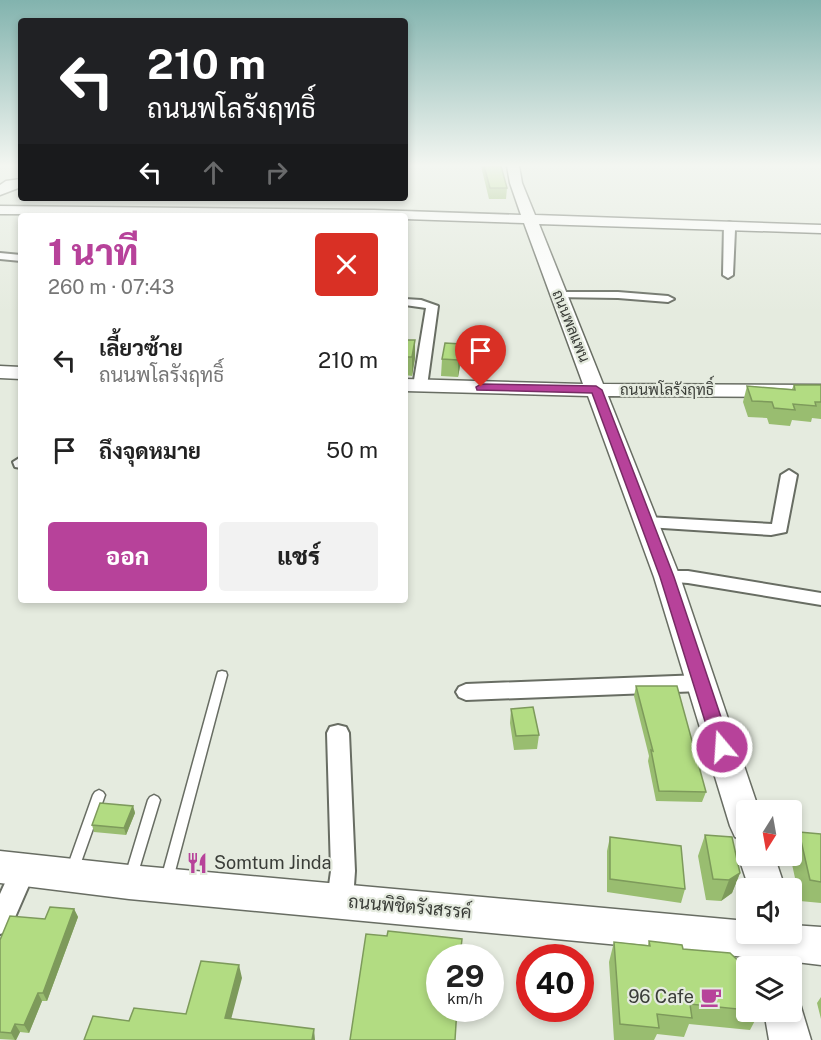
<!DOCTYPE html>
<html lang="th">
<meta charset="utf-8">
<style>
:root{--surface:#fff;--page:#f2f2f2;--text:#222;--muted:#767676;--accent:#b7429a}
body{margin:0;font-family:"Public Sans",Sarabun,sans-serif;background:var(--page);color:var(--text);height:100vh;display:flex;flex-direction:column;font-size:22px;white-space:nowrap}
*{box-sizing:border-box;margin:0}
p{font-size:20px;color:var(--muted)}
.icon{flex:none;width:33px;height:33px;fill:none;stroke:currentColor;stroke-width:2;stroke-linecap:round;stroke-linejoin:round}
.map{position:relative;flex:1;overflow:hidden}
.sheet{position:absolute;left:18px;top:213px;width:390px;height:390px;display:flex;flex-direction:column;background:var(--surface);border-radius:6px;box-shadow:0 3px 9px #0003}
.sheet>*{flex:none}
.hud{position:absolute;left:18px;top:18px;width:390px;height:183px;border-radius:6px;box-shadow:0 3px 9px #0003;background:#202124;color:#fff;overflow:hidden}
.needle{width:39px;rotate:191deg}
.fabs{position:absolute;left:736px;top:800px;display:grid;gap:12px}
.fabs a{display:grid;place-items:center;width:66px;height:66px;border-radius:6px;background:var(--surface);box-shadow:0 3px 9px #0003;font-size:30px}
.speed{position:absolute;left:426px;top:944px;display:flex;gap:12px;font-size:30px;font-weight:700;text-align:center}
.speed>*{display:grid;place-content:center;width:78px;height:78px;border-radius:50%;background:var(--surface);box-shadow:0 3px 9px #0003;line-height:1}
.speed small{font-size:15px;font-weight:400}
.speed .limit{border:9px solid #d22;background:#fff;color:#111}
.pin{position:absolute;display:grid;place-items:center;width:51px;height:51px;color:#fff;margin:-62px -26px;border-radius:50% 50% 50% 0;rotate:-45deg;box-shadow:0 0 6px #0007}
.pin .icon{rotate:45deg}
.me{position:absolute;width:66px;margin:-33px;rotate:342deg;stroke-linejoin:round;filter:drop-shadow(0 0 4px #0008)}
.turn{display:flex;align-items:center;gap:21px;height:126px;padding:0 30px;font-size:27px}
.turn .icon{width:78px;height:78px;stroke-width:2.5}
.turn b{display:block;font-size:42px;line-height:51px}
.lanes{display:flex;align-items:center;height:57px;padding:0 30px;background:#0003;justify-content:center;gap:30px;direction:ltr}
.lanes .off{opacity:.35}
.round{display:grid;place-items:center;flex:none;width:63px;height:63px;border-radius:6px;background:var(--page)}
.headline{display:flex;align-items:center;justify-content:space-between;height:102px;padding:0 30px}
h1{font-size:36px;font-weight:800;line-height:45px;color:var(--accent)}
.action{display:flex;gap:12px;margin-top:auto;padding:12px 30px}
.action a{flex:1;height:69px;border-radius:6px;background:var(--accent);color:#fff;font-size:24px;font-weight:800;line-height:69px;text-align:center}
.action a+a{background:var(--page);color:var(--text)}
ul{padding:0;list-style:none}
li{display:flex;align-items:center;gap:18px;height:90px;padding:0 30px}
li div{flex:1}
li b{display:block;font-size:22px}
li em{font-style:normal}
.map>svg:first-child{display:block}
</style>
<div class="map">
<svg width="821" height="1040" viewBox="0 0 821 1040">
<rect width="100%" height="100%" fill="#e5ebdf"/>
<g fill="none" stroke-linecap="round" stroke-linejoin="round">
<defs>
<path id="lane" d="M222,671L226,672L227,675L173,879L171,883L167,885L163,883L161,879L217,675L218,672Z
M99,790L103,792L105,795L79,868L77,872L73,874L69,872L67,868L93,795L95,792Z
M154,795L158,797L160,800L137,876L135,880L131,882L127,880L125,876L148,800L150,797Z"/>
<path id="street" d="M729,222L732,223L735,230L733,275L728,278L723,275L724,225Z
M0,253L21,255V261L0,259Z
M558,292H618L668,296L674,299L668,302L618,298L554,297V293Z
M405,299L421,300L438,306L427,386L420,390L413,386L426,308L405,305Z
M21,457V468L15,467L13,462Z
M789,470L797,475L786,532L771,535L647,527L641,526L639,522L641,518L647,517L772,524L781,475Z
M667,571H688L821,593V605L688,583L661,581L658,577L661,573Z
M701,675L708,678L711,683L708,688L701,691L466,700L459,697L456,692L459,687L466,684Z
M338,725L346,727L349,733L355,871L353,900L349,908L340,912L331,908L327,900L331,871L327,733L330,727Z
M24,858L33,861L36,869L9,931L0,934V894L15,861Z"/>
<path id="secondary" d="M507,166H519L522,183L535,215L821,225V233L539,224L603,384L821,385V397L608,396L680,577L759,810H747V841L735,837L730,826L654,577L588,396L405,391V379L583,384L524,223L405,219V216L0,214V206L374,210L521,215L510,183Z
M21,179V187L0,195V185L6,181Z
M0,366L21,367V379L0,378Z
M747,843V855H774L785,888H749L738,855L744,844Z
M0,851L129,865L747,921V933H792V925L821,927V965L796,962L792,976V966H758L757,958L129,899L0,883Z
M792,994L798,997L811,1040H769L764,1011H792Z"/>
</defs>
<use href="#lane" stroke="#686d63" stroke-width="3"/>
<use href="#street" stroke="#686d63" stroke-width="4"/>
<use href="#secondary" stroke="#686d63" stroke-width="3"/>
<use href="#lane" fill="#fff" fill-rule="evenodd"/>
<use href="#street" fill="#fff" fill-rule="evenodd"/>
<use href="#secondary" fill="#fff" fill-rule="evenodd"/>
</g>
<path fill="#99bd70" d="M481,166H501L507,188L506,199H489Z
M405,340H415V358L412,376L405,375Z
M445,343L461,361L458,377L441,376L442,359Z
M794,385H821V419L812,418L811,422L792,420L790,426L769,424L767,418L748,417L743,402L747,386L792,389Z
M636,686L706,792L702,802L656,801L648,761L649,756L634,696Z
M511,709L539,735L537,749L514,750L510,723Z
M133,806L135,813L126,835L94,832L92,825Z
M799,832L821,834V903L800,901L790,855H792V848Z
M705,835L740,873L732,893L721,901L706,900L698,856Z
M610,837L685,889L681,903L607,892V851Z
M74,909L78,917L47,1001H42L29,1033L20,1032L16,1040L0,1039V940L45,919Z
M649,941L683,949L747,969V1011H760L750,1030L689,1024L684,1037L657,1034L654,1040H614L609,962L614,942L648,945Z
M821,997V1019L817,1003Z"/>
<path fill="#7d9a5b" d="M415,340V358L412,376V357Z
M461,344V361L458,377V360Z
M133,806L135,813L126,835L124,828Z
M740,873L732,893L721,901L729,880Z
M74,909L78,917L47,1001L43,993Z
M239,965L242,978L228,1031L225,1018Z
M38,993L42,1001L29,1033L24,1025Z
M15,1024L20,1032L16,1040H15L11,1033Z
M314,1029L315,1040H312Z"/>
<path fill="#b2dc82" stroke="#7d9a5b" stroke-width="1.5" d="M484,166H501L507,188H490Z
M405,340H415L412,357H405Z
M445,343L461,344L458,360L442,359Z
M794,385H821V402H815L816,406L793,404L795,410L774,408L772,402L752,401L747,386L795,390Z
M636,686H677L706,792L659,791L651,750L653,751Z
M533,707L539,735L516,736L511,709Z
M100,803L133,806L124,828L92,825Z
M799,832L821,834V882L810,880Z
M705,835L732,837L740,873L729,880L713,879Z
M610,837L681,846L685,889L610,879Z
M50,907L74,909L43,993H38L24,1025L15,1024L11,1033L0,1032V940L10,916L45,919Z
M388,931L462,939L460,957H440V1008H457L455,1040H350L366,934L387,936Z
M649,941L682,945L683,949L730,953L747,969V1010L690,1004L692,1018L657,1014L659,1028L620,1024L614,942L650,946Z
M201,961L239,965L225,1018L314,1029L312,1040H84L93,1016L129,1021L134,1008L186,1014Z"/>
<linearGradient id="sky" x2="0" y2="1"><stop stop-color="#82b3ae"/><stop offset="0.53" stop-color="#f3f6f1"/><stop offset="1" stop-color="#f3f6f1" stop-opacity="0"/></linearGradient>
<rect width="821" height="312" fill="url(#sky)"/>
<path fill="#b7429a" stroke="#772b64" stroke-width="1.5" d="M481,384L596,386L602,390L674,577L731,747L728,752L722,754L715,752L713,747L660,577L592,393L477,390L476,387Z"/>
<defs>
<symbol id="restaurant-bare" viewBox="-9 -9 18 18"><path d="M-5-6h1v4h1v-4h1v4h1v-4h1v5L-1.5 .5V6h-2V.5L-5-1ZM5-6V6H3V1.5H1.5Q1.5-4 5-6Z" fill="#b7429a" stroke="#e5ebdf" stroke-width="2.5" paint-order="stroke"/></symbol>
<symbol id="cafe-bare" viewBox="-9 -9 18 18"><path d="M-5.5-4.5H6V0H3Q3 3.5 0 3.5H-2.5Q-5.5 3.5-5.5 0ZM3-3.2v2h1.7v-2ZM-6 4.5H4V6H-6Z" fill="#b7429a" stroke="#e5ebdf" stroke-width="2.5" paint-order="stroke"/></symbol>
</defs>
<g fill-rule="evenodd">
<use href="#restaurant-bare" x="182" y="848" width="30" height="30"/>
<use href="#cafe-bare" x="696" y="982" width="30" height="30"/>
</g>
<g text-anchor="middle" stroke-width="4.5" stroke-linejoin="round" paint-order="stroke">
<g font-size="15" fill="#3a3d38" stroke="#e5ebdf">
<text transform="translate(571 326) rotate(68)" y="5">ถนนพลแพน</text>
<text x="667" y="395">ถนนพโลรังฤทธิ์</text>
</g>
<g font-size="18" fill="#3a3d38" stroke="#e5ebdf" text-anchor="start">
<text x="214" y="869">Somtum Jinda</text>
<text x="694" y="1003" text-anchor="end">96 Cafe</text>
</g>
<g font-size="18" fill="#3a3d38" stroke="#e5ebdf">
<text transform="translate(410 907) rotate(5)" y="6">ถนนพิชิตรังสรรค์</text>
</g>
</g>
</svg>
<div class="fabs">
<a><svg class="needle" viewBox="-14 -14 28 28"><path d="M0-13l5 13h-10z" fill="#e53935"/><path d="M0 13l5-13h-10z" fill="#767676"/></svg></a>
<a><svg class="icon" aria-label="sound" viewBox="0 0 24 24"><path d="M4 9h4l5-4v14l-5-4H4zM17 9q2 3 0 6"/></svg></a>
<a><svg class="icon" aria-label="layers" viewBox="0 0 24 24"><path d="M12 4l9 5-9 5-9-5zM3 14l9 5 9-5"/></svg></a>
</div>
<div class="speed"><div>29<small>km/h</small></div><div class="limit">40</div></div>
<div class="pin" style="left:481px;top:387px;background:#d93025"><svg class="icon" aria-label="arrive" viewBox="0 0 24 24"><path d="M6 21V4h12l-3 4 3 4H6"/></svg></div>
<svg class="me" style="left:722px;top:747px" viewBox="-20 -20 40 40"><circle r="17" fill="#b7429a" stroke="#fff" stroke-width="3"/><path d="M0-11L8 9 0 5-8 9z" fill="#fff"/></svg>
<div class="hud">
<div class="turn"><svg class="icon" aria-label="left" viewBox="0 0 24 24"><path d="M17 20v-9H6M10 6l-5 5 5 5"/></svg><div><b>210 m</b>ถนนพโลรังฤทธิ์</div></div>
<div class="lanes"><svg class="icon" aria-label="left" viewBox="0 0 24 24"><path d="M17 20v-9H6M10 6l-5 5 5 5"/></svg><svg class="icon off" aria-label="ahead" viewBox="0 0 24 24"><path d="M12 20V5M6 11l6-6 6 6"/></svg><svg class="icon off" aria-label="right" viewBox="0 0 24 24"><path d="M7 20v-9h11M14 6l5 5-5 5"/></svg></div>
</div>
<section class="sheet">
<div class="headline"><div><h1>1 นาที</h1><p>260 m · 07:43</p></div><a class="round" style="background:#d93025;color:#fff"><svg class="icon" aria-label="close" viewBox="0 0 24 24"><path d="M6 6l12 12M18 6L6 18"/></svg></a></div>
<ul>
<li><svg class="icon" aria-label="left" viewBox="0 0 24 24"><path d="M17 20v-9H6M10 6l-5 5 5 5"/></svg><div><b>เลี้ยวซ้าย</b><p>ถนนพโลรังฤทธิ์</p></div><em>210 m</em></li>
<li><svg class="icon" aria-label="arrive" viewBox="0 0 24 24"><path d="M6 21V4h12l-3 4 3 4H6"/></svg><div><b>ถึงจุดหมาย</b></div><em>50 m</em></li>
</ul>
<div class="action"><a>ออก</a><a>แชร์</a></div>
</section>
</div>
